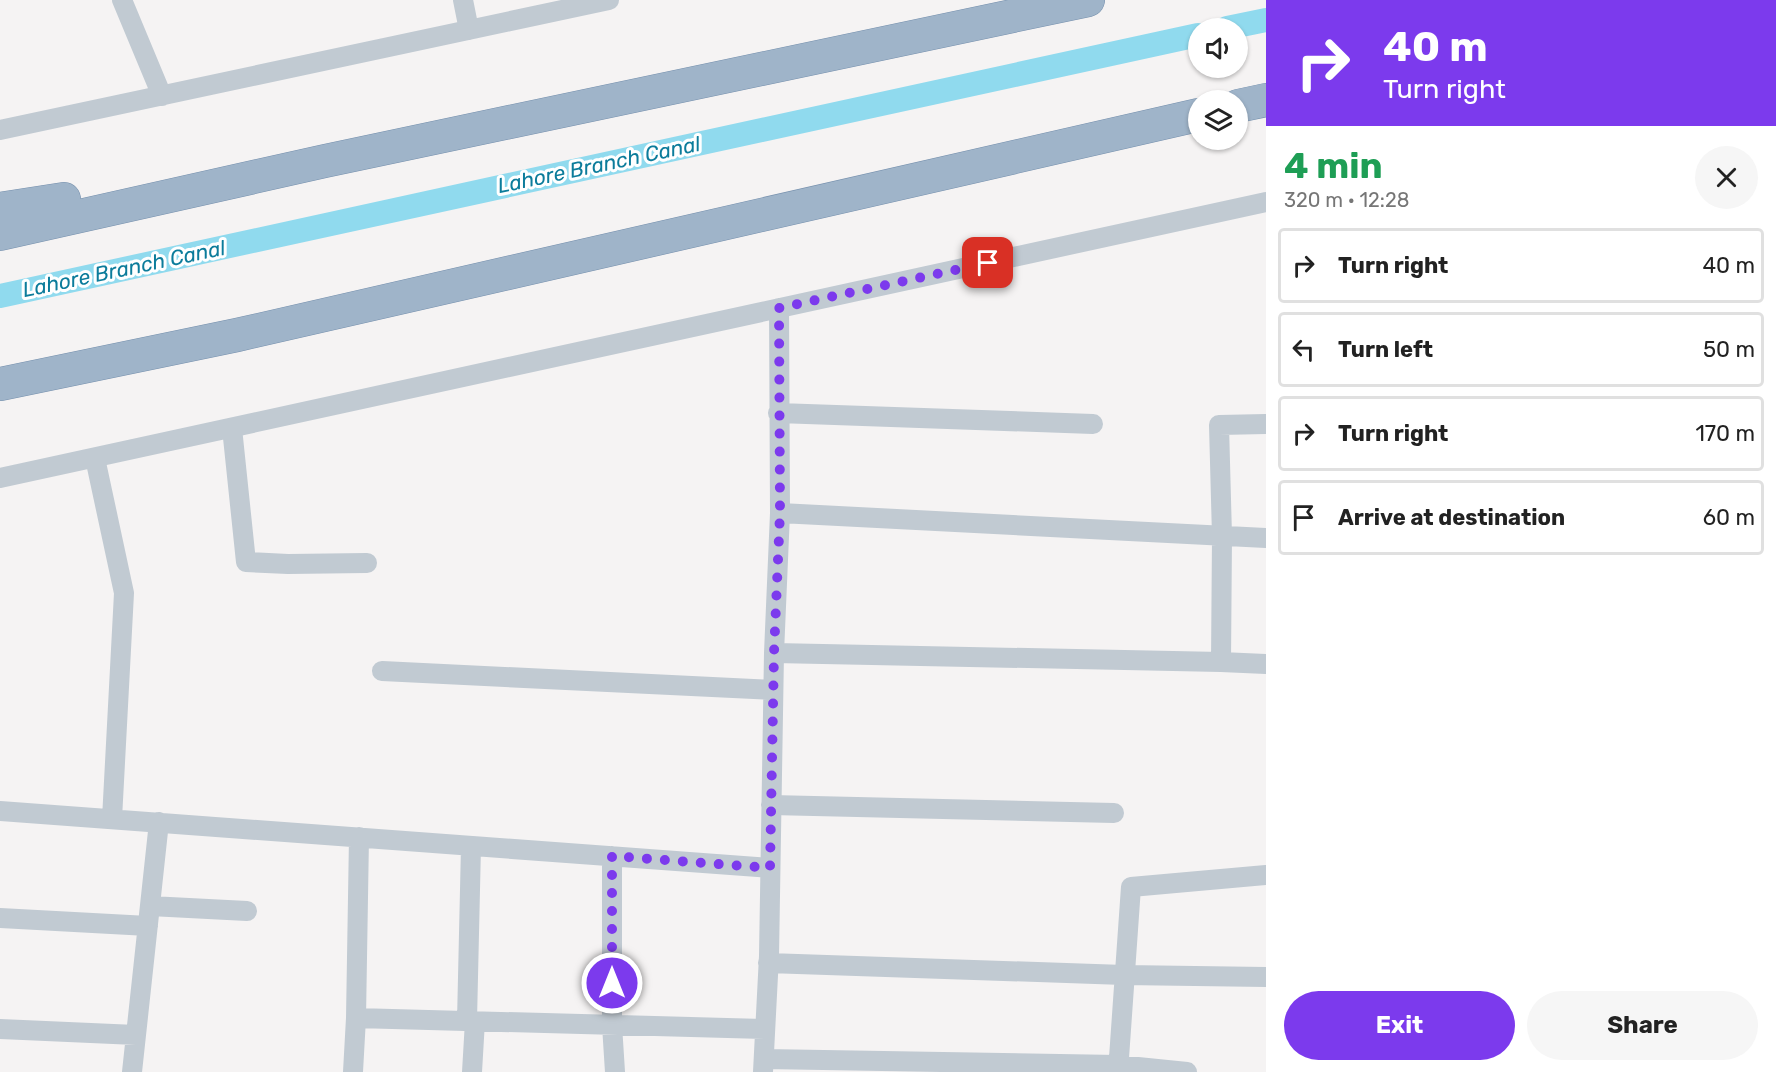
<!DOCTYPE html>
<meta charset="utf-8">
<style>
:root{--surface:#fff;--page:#f6f6f6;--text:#222;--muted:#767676;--line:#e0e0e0;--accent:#7c3aed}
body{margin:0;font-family:Rubik,sans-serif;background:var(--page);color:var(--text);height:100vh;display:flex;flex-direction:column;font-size:22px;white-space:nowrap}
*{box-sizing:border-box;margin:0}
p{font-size:20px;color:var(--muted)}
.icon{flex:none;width:33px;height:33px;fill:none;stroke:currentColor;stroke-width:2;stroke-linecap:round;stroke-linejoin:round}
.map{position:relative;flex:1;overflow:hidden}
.details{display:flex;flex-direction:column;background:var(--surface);width:510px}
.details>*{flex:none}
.guide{background:#7c3aed;color:#fff;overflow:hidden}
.tools{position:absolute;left:1188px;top:18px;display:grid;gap:12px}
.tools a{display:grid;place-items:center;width:60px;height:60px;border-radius:50%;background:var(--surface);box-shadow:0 2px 4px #0004;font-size:30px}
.pin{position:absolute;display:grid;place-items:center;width:51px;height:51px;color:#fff;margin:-26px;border-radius:12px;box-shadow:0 3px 9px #0006}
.me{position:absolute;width:66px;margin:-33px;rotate:0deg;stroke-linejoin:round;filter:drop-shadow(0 0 4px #0008)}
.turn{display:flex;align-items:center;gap:21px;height:126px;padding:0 18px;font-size:27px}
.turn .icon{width:78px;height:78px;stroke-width:2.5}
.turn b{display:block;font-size:42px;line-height:51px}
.round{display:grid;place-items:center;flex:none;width:63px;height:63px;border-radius:32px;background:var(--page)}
.headline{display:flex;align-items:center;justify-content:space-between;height:102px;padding:0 18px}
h1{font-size:36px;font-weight:700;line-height:45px;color:#1e9e55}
.button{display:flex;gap:12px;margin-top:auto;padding:12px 18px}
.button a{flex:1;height:69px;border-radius:36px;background:var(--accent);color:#fff;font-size:24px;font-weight:700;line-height:69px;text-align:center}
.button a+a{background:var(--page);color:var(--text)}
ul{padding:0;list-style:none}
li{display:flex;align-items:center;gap:18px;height:75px;margin:0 12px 9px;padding:0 6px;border:3px solid var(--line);border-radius:6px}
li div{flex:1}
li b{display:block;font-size:22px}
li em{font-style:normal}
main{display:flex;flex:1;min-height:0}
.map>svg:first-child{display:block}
</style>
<main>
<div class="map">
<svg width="1266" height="1072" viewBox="0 0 1266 1072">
<rect width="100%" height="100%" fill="#f5f3f3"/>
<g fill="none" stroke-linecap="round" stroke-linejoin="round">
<path stroke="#90daee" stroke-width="24" d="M1227,28L1266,20
M0,296L1198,35"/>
<defs>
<path id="trunk" d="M1238,106L1266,100
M0,209L64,199
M0,234L325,161L1088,0
M0,384L237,335L1198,115"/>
</defs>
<use href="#trunk" stroke="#7690ad" stroke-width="34"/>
<path stroke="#c1cad2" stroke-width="20" d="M122,0L162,96
M463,0L469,30
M0,130L609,0
M778,413L1093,424
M232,428L246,562L288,564L367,563
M95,458L124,593L112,819
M0,478L1266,202
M780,513L1266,538
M774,653L1221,662L1266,664
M1221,662L1222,536L1219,425L1266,424
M382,671L773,690
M771,805L1114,813
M0,811L770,868
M359,837L356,1018L765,1029
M612,856V1025L615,1072
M150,906L247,911
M0,918L148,926
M768,963L1124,975L1266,977
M467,1021L471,846
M0,1029L136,1035
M764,1059L1118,1065L1187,1072
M132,1072L159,822
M353,1072L356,1018
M472,1072L475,1021
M763,1072L769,956L774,653L780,513L779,308
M1118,1072L1131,887L1266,875"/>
<use href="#trunk" stroke="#9fb4c9" stroke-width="33"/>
</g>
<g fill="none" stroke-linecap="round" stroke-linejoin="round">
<path stroke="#7c3aed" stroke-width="10" stroke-dasharray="0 18" d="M612,983V856L770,868L774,653L780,513L779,308L988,263"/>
</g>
<g text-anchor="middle" stroke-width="6" stroke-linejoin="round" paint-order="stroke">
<g font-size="21" font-style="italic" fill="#0c7c9b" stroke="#fff">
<text transform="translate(599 165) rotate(-12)" y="7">Lahore Branch Canal</text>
<text transform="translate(124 269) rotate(-12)" y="7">Lahore Branch Canal</text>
</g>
</g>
</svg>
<div class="tools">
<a><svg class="icon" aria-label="sound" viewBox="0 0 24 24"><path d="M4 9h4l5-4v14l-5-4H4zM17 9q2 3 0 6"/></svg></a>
<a><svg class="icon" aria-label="layers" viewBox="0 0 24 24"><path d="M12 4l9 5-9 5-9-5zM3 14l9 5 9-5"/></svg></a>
</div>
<div class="pin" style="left:988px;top:263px;background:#d93025"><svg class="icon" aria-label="arrive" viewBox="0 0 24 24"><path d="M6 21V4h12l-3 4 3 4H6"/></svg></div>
<svg class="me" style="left:612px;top:983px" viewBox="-20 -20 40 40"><circle r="17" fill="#7c3aed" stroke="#fff" stroke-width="3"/><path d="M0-11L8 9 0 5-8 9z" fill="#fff"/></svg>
</div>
<section class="details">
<div class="guide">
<div class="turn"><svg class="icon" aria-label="right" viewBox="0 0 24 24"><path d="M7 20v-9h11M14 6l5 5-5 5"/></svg><div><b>40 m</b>Turn right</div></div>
</div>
<div class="headline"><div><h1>4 min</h1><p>320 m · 12:28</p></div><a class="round"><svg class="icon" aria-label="close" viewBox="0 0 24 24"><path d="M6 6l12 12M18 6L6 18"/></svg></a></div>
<ul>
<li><svg class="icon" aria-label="right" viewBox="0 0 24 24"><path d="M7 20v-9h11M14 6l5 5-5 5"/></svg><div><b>Turn right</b></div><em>40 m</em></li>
<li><svg class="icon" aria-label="left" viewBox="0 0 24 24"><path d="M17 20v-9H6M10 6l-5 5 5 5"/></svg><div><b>Turn left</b></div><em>50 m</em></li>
<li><svg class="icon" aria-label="right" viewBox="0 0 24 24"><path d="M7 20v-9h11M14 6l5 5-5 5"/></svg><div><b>Turn right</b></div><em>170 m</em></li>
<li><svg class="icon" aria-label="arrive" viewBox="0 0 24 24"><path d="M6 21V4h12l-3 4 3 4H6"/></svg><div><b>Arrive at destination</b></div><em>60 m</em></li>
</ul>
<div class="button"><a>Exit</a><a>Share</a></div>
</section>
</main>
